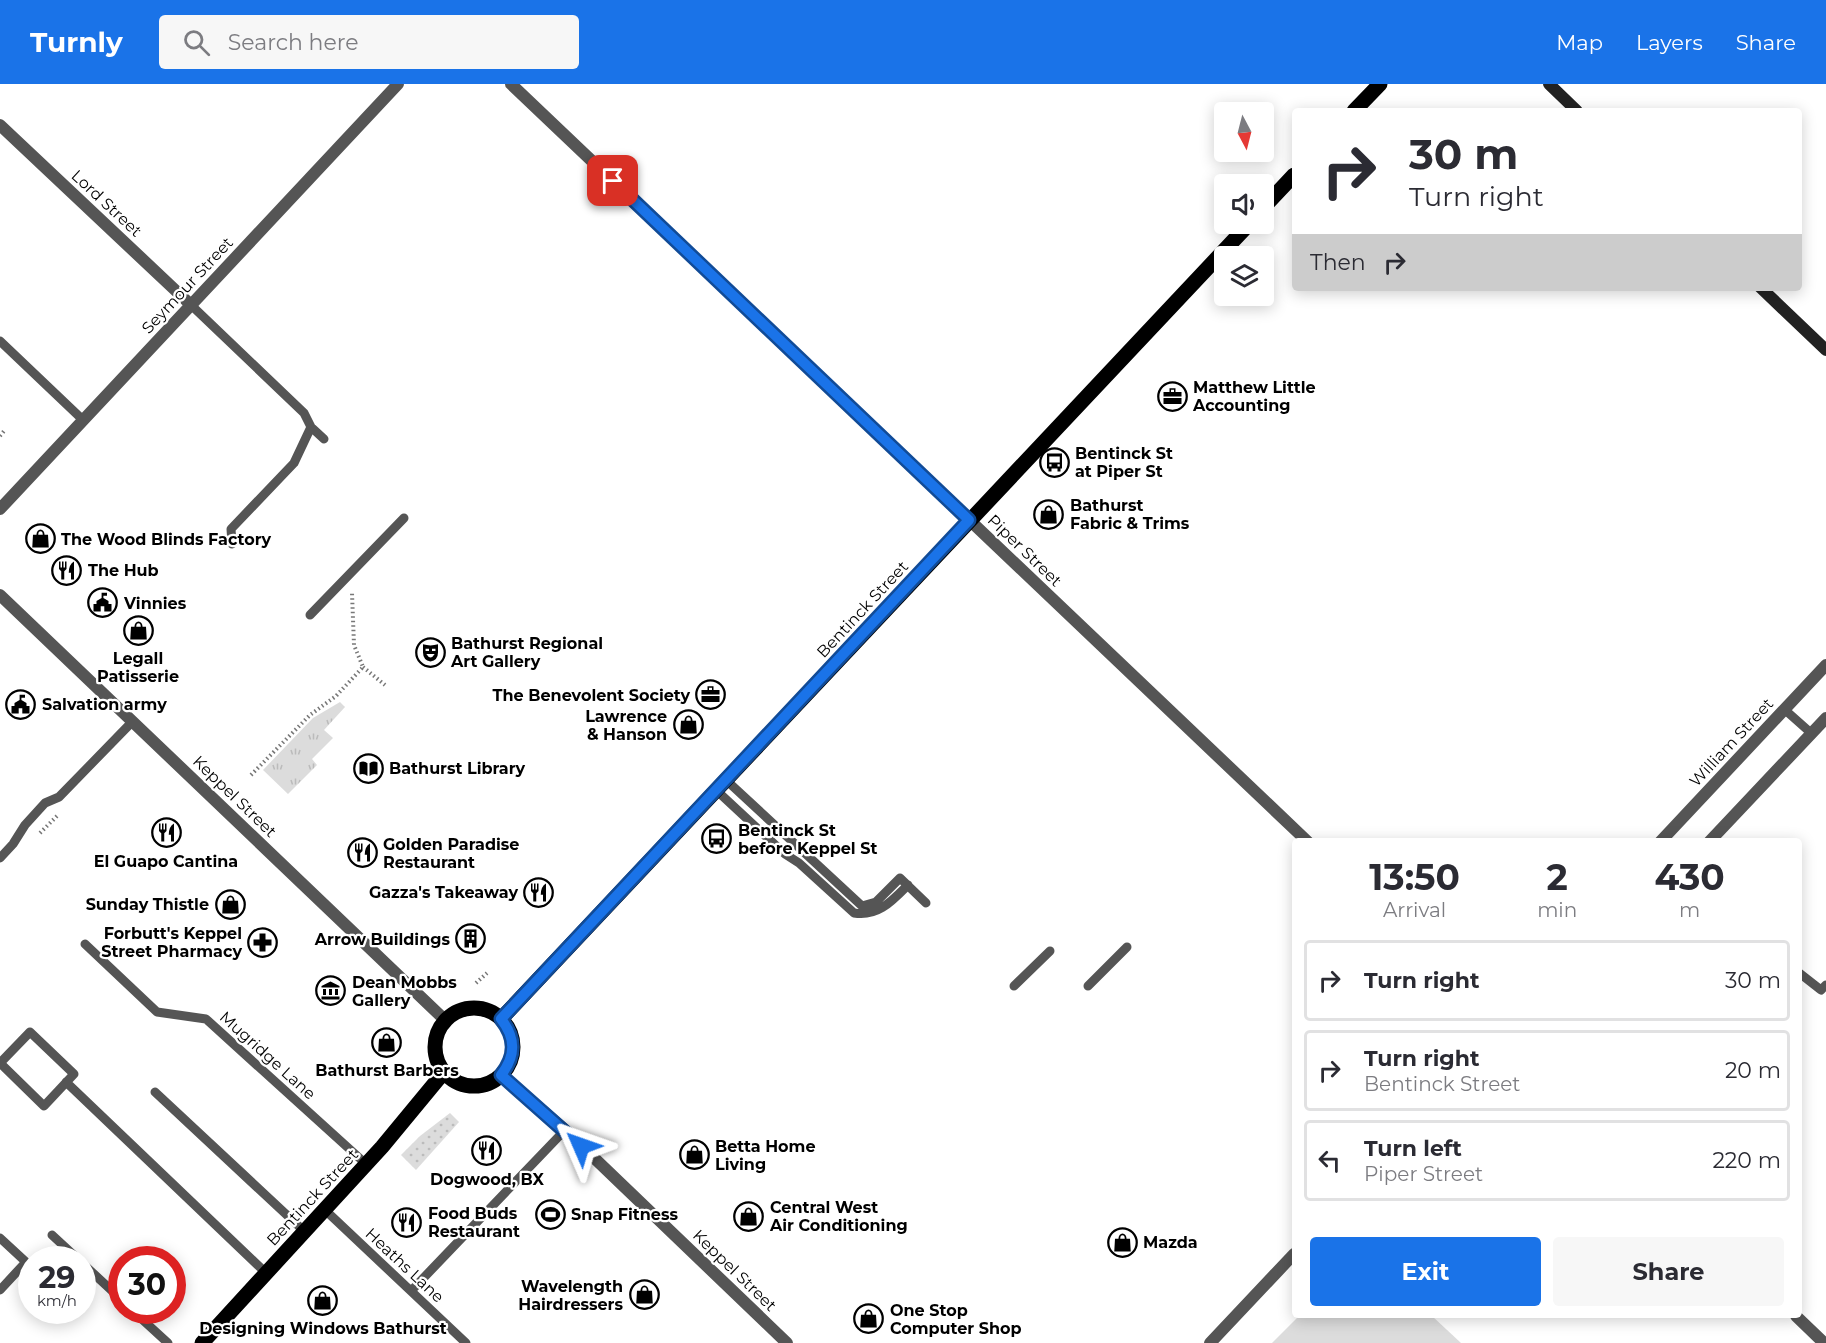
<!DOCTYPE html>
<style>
:root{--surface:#fff;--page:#f7f7f7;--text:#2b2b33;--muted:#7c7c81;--line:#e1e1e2;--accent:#1a73e8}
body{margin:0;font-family:Montserrat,sans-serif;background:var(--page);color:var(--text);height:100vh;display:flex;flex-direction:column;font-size:22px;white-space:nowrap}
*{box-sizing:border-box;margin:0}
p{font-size:20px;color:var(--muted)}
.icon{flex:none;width:33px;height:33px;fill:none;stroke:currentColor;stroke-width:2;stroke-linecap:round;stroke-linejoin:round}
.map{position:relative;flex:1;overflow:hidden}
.drawer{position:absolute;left:1292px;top:754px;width:510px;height:480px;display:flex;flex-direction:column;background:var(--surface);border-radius:6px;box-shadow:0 3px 15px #0003}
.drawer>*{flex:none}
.banner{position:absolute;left:1292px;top:24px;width:510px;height:183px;border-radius:6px;box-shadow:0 3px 15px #0003;background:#fff;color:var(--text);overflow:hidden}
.needle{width:39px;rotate:173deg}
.tools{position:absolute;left:1214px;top:18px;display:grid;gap:12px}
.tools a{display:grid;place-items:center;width:60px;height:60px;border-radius:6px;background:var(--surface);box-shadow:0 3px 15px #0003;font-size:30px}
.speed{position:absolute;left:18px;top:1162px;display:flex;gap:12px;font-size:30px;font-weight:700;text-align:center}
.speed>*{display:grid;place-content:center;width:78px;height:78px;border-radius:50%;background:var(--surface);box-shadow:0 3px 15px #0003;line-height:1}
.speed small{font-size:15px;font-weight:400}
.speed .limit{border:9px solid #d22;background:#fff;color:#111}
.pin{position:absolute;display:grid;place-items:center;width:51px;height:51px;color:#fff;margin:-26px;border-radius:12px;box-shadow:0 3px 9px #0006}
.me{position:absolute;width:66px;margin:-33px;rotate:313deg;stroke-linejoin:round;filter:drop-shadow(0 0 4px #0008)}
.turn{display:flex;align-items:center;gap:21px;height:126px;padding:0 18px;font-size:27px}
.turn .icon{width:78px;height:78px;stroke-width:2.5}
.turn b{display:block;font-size:42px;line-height:51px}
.then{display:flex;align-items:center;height:57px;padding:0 18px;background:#0003;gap:12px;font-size:22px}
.eta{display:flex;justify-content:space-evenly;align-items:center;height:102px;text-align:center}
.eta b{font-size:36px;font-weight:700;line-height:42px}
.action{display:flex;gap:12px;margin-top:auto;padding:12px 18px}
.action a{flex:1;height:69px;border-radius:6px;background:var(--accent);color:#fff;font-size:24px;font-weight:700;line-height:69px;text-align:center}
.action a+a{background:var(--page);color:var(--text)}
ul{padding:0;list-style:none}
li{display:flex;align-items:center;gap:18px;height:81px;margin:0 12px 9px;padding:0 6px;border:3px solid var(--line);border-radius:6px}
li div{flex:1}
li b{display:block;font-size:22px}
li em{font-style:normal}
header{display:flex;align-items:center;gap:36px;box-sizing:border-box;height:84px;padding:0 30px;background:var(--accent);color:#fff}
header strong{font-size:28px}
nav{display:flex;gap:33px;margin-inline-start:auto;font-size:21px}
.search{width:420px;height:54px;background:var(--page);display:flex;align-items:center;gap:15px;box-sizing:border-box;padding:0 21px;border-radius:6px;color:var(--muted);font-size:22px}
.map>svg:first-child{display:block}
</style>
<header>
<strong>Turnly</strong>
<div class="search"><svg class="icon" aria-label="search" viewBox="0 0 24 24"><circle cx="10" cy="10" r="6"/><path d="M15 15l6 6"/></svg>Search here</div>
<nav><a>Map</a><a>Layers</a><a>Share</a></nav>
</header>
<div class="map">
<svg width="1826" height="1259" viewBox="0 0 1826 1259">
<defs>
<pattern id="grass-tufts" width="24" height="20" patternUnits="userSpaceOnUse" patternTransform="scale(1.5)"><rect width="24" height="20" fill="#dcdcdc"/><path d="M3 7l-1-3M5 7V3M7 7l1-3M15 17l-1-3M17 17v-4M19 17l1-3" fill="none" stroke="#bbb"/></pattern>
<pattern id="garden-dots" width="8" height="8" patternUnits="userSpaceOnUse" patternTransform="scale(1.5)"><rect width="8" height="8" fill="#dcdcdc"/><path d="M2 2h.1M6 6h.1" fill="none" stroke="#bbb" stroke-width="1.8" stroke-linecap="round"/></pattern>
</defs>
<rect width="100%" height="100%" fill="#fff"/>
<path fill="url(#grass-tufts)" d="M340,618L345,623L324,646L333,654L312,675L317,681L288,710L263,686L313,634Z"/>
<path fill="#dcdcdc" d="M1299,1232H1432L1461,1259H1272Z"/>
<path fill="url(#garden-dots)" d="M450,1029L459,1038L416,1086L401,1071L420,1052Z"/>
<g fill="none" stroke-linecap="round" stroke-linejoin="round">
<path stroke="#777" stroke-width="4" stroke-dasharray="1.5 3" stroke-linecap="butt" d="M0,352L4,347
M363,583L385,601
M251,691L310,631L336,612L363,583L354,561L352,509
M40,749L58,731
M476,899L487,889"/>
<path stroke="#555" stroke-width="9" d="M191,221L304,329L311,343L324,355
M0,257L83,336
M232,460L231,445L294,379L311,343
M310,531L404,434
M1784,625L1811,649
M726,696L862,822L876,818L900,794L926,819
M716,706L785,770L799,779L854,829C878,833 892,817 908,801
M0,774L13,760L25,741L45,719L59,713L133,637
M85,860L157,928L206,935L366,1080
M1798,888L1821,906L1826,901
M1014,902L1050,867
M1088,902L1127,863
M30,948L74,990L44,1022L0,979Z
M66,998L266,1189
M155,1008L304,1147
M324,1125L466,1259
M52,1151L79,1176
M0,1154L26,1178L0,1206
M82,1179L122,1216
M411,1207L565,1046
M133,1227L168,1259"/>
<path stroke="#555" stroke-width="12" d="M511,0L1308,758
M0,41L191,221
M0,425L398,0
M0,511L446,937
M1660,758L1826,581
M1709,758L1826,634
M501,991L565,1046L787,1259
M1796,1232L1824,1259
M1210,1259L1294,1170"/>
<path stroke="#222" stroke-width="12" d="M1549,0L1577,27
M1761,204L1826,266"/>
<path stroke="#000" stroke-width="15" d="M1354,27L1380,0
M1263,124L1294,91
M435 963a39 39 0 1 1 78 0a39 39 0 1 1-78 0Z
M501,935L1249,140
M202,1259L382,1063L444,988"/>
</g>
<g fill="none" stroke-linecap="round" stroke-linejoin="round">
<defs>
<path id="route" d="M581,1062L501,991C516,972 516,954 501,935L969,436L613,97"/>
</defs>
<use href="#route" stroke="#114b97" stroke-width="15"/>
<use href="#route" stroke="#1a73e8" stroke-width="10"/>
</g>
<defs>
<symbol id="office-ring" viewBox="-11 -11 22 22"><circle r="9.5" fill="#fff" stroke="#000" stroke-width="1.5"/><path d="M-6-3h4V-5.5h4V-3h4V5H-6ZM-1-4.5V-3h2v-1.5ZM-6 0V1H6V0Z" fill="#000"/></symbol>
<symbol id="bus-ring" viewBox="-11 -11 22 22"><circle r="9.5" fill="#fff" stroke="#000" stroke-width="1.5"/><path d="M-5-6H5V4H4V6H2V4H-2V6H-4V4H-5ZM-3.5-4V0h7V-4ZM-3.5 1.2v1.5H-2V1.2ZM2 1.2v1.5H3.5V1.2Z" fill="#000"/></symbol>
<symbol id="shop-ring" viewBox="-11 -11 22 22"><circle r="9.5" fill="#fff" stroke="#000" stroke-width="1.5"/><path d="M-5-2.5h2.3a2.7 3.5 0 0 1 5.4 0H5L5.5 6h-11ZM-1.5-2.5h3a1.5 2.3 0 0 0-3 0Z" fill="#000"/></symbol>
<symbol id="restaurant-ring" viewBox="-11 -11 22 22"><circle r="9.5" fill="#fff" stroke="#000" stroke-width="1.5"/><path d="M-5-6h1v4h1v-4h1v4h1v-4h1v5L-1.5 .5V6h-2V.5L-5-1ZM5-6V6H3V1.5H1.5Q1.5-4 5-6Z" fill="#000"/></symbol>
<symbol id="civic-ring" viewBox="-11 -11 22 22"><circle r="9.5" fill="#fff" stroke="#000" stroke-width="1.5"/><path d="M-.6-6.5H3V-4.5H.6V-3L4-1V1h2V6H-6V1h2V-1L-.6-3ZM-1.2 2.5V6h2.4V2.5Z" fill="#000"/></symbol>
<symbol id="theatre-ring" viewBox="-11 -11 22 22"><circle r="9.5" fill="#fff" stroke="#000" stroke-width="1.5"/><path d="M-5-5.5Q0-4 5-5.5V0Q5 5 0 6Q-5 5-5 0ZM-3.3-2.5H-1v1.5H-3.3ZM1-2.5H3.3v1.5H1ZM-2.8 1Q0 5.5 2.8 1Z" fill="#000"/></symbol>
<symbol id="library-ring" viewBox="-11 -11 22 22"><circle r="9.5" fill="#fff" stroke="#000" stroke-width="1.5"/><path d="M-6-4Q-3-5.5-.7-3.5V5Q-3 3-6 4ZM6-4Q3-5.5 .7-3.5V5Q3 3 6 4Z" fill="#000"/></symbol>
<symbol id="building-ring" viewBox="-11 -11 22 22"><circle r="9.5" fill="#fff" stroke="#000" stroke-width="1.5"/><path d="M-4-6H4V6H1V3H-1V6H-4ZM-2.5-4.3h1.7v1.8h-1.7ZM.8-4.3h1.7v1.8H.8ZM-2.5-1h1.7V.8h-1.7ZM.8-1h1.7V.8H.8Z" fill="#000"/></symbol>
<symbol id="pharmacy-ring" viewBox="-11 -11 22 22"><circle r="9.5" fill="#fff" stroke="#000" stroke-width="1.5"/><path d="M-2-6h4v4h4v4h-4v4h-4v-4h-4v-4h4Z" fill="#000"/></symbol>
<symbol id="museum-ring" viewBox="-11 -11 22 22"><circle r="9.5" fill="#fff" stroke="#000" stroke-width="1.5"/><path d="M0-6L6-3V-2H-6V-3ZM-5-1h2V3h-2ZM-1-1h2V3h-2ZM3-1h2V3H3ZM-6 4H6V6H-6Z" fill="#000"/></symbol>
<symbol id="stadium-ring" viewBox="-11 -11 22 22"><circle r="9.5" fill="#fff" stroke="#000" stroke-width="1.5"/><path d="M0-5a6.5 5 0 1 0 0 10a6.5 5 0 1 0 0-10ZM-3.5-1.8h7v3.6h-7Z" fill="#000"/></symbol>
</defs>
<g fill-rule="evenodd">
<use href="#office-ring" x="1156" y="296" width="33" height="33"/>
<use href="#bus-ring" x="1038" y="362" width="33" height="33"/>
<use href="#shop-ring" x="1032" y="414" width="33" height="33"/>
<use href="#shop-ring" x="24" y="438" width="33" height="33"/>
<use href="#restaurant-ring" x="50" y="470" width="33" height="33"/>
<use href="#civic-ring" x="86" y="502" width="33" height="33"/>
<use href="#shop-ring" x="122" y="530" width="33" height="33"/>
<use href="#theatre-ring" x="414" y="552" width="33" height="33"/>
<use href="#office-ring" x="694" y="594" width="33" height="33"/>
<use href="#civic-ring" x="4" y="604" width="33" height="33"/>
<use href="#shop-ring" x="672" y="624" width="33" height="33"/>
<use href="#library-ring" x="352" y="668" width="33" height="33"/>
<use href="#restaurant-ring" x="150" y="732" width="33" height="33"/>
<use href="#bus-ring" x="700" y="738" width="33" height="33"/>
<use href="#restaurant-ring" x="346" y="752" width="33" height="33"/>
<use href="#restaurant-ring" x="522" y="792" width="33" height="33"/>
<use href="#shop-ring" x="214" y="804" width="33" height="33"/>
<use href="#building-ring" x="454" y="838" width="33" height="33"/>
<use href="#pharmacy-ring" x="246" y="842" width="33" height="33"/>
<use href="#museum-ring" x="314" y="890" width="33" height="33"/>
<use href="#shop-ring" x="370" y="942" width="33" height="33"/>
<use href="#restaurant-ring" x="470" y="1050" width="33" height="33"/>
<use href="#shop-ring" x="678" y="1054" width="33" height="33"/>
<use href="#stadium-ring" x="534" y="1114" width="33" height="33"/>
<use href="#shop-ring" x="732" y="1116" width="33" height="33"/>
<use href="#restaurant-ring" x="390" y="1122" width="33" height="33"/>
<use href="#shop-ring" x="1106" y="1142" width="33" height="33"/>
<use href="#shop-ring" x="628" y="1194" width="33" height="33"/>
<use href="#shop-ring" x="306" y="1200" width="33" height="33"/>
<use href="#shop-ring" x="852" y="1218" width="33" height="33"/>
</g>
<g text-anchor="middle" stroke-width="4.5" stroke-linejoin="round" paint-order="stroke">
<g font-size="16" fill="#000" stroke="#fff">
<text transform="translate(107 119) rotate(43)" y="6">Lord Street</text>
<text transform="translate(187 201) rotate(-47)" y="6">Seymour Street</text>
<text transform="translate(1025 466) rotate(44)" y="6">Piper Street</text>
<text transform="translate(862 525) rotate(-47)" y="6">Bentinck Street</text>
<text transform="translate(1731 658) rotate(-47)" y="6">William Street</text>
<text transform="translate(235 712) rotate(44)" y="6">Keppel Street</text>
<text transform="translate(268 971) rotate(42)" y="6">Mugridge Lane</text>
<text transform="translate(312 1113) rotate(-47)" y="6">Bentinck Street</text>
<text transform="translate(405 1181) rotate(43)" y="6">Heaths Lane</text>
<text transform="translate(735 1186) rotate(44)" y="6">Keppel Street</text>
</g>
<g font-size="16" font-weight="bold" fill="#000" stroke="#fff" text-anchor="start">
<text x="1193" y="309">Matthew Little<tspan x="1193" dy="18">Accounting</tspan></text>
<text x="1075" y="375">Bentinck St<tspan x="1075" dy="18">at Piper St</tspan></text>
<text x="1070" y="427">Bathurst<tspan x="1070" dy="18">Fabric &amp; Trims</tspan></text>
<text x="61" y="461">The Wood Blinds Factory</text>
<text x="88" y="492">The Hub</text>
<text x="124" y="525">Vinnies</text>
<text x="451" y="565">Bathurst Regional<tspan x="451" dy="18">Art Gallery</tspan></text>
<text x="138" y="580" text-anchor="middle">Legall<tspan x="138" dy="18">Patisserie</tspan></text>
<text x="690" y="617" text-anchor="end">The Benevolent Society</text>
<text x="42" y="626">Salvation army</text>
<text x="667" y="638" text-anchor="end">Lawrence<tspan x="667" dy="18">&amp; Hanson</tspan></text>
<text x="389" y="690">Bathurst Library</text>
<text x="738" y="752">Bentinck St<tspan x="738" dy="18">before Keppel St</tspan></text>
<text x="383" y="766">Golden Paradise<tspan x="383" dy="18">Restaurant</tspan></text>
<text x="166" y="783" text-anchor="middle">El Guapo Cantina</text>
<text x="518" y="814" text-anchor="end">Gazza's Takeaway</text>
<text x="209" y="826" text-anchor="end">Sunday Thistle</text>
<text x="242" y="855" text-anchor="end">Forbutt's Keppel<tspan x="242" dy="18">Street Pharmacy</tspan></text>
<text x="450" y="861" text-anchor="end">Arrow Buildings</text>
<text x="352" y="904">Dean Mobbs<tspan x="352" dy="18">Gallery</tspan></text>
<text x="387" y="992" text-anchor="middle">Bathurst Barbers</text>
<text x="715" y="1068">Betta Home<tspan x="715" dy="18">Living</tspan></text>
<text x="487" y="1101" text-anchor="middle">Dogwood, BX</text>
<text x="770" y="1129">Central West<tspan x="770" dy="18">Air Conditioning</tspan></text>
<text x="428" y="1135">Food Buds<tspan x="428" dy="18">Restaurant</tspan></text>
<text x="571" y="1136">Snap Fitness</text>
<text x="1143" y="1164">Mazda</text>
<text x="623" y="1208" text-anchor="end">Wavelength<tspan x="623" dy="18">Hairdressers</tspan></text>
<text x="890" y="1232">One Stop<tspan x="890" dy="18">Computer Shop</tspan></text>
<text x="323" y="1250" text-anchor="middle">Designing Windows Bathurst</text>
</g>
</g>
</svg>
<div class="tools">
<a><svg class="needle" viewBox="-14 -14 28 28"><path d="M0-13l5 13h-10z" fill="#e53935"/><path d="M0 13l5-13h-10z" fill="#7c7c81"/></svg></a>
<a><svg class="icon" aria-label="sound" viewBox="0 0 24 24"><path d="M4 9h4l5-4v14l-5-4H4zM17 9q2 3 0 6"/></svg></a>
<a><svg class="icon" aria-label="layers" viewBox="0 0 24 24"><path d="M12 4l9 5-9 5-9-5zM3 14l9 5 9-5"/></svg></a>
</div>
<div class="speed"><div>29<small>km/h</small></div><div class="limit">30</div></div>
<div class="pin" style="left:613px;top:97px;background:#d93025"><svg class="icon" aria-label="arrive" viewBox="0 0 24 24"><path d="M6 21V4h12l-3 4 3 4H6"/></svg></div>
<svg class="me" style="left:581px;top:1062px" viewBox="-20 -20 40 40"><path d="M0-17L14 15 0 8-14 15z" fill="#1a73e8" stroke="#fff" stroke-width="4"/></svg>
<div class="banner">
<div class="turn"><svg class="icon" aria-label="right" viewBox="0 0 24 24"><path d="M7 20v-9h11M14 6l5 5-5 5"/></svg><div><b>30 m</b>Turn right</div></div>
<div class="then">Then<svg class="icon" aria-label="right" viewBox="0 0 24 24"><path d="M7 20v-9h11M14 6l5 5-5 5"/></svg></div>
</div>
<section class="drawer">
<div class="eta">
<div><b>13:50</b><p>Arrival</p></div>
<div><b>2</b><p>min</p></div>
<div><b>430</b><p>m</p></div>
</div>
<ul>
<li><svg class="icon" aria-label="right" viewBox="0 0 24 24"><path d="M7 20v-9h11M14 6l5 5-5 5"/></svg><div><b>Turn right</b></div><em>30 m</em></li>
<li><svg class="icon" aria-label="right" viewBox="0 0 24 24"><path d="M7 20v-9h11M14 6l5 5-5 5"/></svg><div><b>Turn right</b><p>Bentinck Street</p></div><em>20 m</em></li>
<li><svg class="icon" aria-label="left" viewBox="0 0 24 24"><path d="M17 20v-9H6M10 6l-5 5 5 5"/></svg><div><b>Turn left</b><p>Piper Street</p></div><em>220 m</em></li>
</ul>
<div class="action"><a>Exit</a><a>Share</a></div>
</section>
</div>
